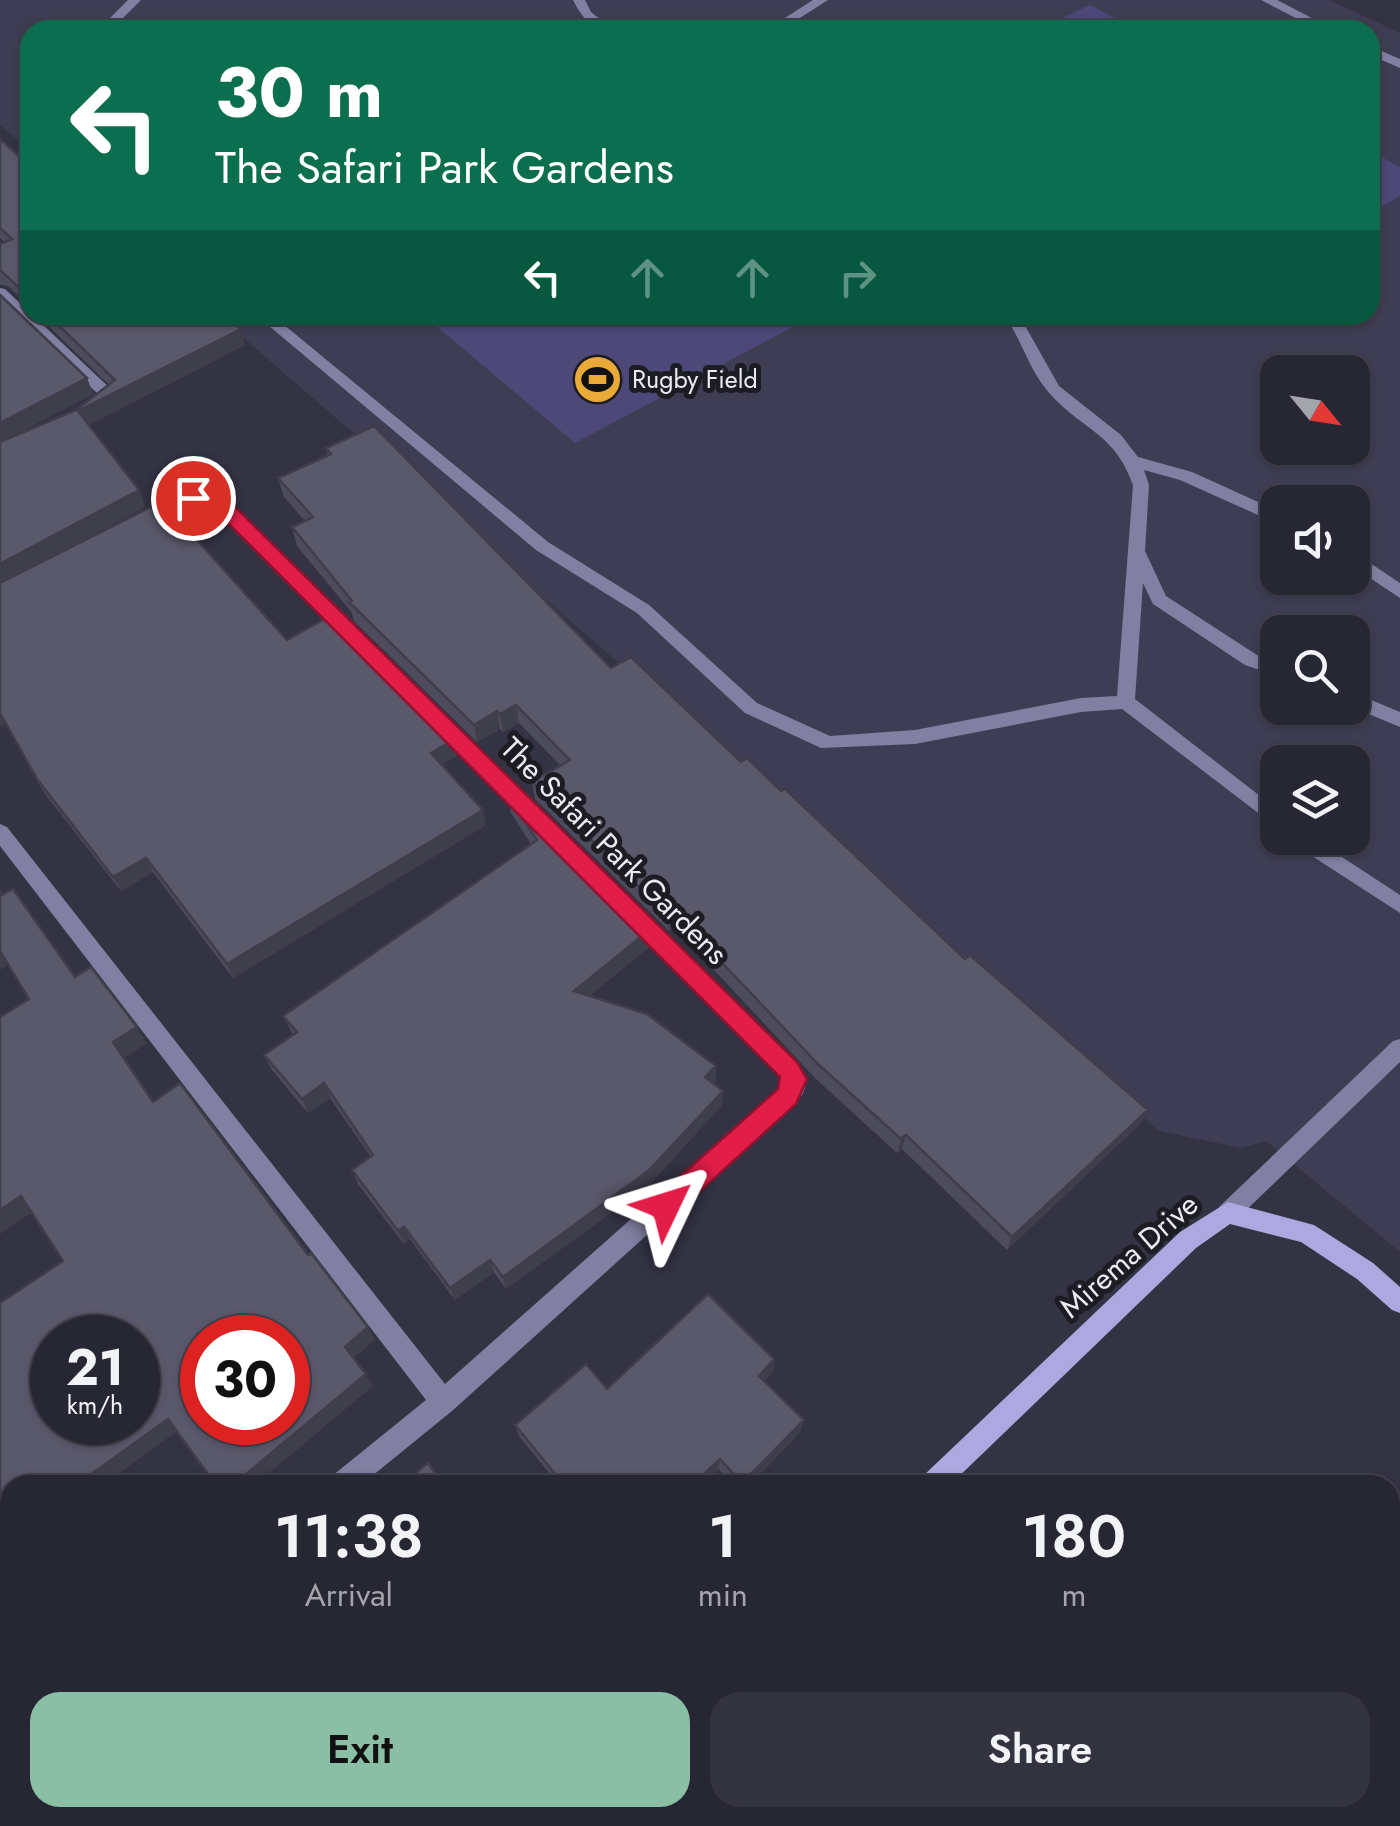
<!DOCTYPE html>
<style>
:root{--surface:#272633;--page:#33323f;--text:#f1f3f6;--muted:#a4a5ac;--line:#43434e;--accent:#8abfa5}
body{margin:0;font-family:Jost,sans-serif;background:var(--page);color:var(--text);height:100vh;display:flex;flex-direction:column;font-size:38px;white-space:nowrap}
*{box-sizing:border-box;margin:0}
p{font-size:32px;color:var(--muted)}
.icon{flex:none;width:55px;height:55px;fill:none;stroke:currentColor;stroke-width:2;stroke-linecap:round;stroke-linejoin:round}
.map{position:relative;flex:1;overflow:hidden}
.details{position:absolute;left:0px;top:1475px;width:1400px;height:352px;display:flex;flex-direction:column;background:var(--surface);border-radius:30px 30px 0 0;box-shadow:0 2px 8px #0004,0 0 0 2px var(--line)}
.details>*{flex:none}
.top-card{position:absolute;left:20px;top:20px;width:1360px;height:305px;border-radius:30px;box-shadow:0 2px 8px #0004,0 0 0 2px var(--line);background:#0b6e4f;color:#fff;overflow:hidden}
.needle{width:65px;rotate:120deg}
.fabs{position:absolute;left:1260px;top:355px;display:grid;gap:20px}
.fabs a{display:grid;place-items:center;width:110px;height:110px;border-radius:20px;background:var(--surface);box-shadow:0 2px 8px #0004,0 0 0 2px var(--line);font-size:50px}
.speed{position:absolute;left:30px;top:1315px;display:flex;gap:20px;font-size:50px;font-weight:700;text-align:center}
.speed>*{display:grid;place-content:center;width:130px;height:130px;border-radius:50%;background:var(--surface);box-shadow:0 2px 8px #0004,0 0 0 2px var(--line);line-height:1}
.speed small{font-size:25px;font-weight:400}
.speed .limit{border:15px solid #d22;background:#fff;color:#111}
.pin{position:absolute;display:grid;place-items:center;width:85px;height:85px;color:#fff;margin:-42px;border:5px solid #fff;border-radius:50%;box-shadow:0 2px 10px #0007}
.me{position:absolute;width:110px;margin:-55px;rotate:49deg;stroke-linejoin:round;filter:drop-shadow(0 0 8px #0008)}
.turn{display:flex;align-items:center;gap:35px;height:210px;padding:0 30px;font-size:45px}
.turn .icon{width:130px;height:130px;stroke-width:2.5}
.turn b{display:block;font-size:70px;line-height:85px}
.lanes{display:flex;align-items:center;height:95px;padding:0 30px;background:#0003;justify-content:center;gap:50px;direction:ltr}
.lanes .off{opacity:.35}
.eta{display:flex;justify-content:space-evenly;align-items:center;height:170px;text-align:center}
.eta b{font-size:60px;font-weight:600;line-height:70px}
.primary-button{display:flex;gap:20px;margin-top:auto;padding:20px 30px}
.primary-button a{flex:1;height:115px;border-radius:30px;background:var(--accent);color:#111;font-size:40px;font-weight:600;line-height:115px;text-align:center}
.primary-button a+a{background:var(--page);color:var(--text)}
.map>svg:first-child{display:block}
</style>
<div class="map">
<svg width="1400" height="1826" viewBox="0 0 1400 1826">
<rect width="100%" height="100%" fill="#343344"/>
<path fill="#3f3d53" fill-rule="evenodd" d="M0,0H1329L1400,33V1252L1266,1141L1241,1148L1159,1131L217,315H1370V30H30V151L0,125ZM1278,372H1352V448H1278ZM1278,502H1352V578H1278ZM1278,632H1352V708H1278ZM1278,762H1352V838H1278Z"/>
<path fill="#4d4878" d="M1090,5L1138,30H1037Z
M1370,151L1400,167V196L1370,214Z
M423,315H815L575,443Z"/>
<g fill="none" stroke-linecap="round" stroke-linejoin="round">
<path fill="#8280a2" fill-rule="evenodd" d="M128,0H141L111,30H98Z
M573,0H585L591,12L613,30C592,30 582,18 573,0Z
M813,0H828L781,30H766Z
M1261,0H1277L1335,30H1319Z
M1370,46L1400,59V68L1370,55Z
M256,315H272L548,542L649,605L757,703L830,736L915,730L1081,698L1117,696L1133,485C1114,430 1078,429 1046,389C1028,367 1021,338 1004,315H1019L1059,386L1121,435L1138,457L1192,472L1278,511V524L1180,480L1144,470L1149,485L1145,551L1166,596L1257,655L1278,663V676L1245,665L1153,604L1143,583L1135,699L1278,810V828L1122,709L1081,712L915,744L821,748L745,713L637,613L536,550Z
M1352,551L1400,583V598L1352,566Z
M1352,692L1400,712V727L1352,707Z
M1290,838H1313L1400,895V913L1292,843Z
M1400,1039V1062L1236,1220L1228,1224L1220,1220L1217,1213L1220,1206L1393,1041Z
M1390,1744L1400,1749V1782L1390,1777Z
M988,1818H1021L1025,1826H991Z
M1124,1818H1154L1151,1826H1120Z"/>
<path fill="#8280a2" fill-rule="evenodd" d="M0,288L5,289L114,392V400L101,409H89V401L99,395L0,300Z
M187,494L209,495L227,501L797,1063L805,1088L802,1095L452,1411L361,1485H329L332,1476L426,1400L0,846V824L7,827L445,1384L782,1085L780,1075L215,509L187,506L141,529L135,531L127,525L161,503Z
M0,1652L10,1657V1694L0,1690Z
M10,1741V1772L0,1777V1746Z"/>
<path fill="#ada9e0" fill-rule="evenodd" d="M1228,1202L1314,1225L1373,1263L1400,1287V1313L1392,1310L1357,1279L1301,1242L1230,1224L1196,1248L950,1485H920L923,1476L1180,1232Z
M572,1818H605L602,1826H568Z"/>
</g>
<path fill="#4d4c5c" d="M0,139L30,166V308L8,286L0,285V244L4,242L0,238Z
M0,295L87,378L93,394L9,438L76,410L109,385L37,315H224L245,345L89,425L139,490L145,507L29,568L166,527L287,640L453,740L456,756L442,764L486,825L233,978L153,872L121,891L45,794L6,724Z
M326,448L611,668L781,791L965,959L1148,1110L1140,1124L1007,1250L902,1149L897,1153L816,1079L674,927L669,931L535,799L532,782L561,766L519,723L503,732L500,729L477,742L354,621L352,613L297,546L292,527L305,521L284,497L278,478L328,456Z
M508,796L647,932L648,948L589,996L716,1066V1081L713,1083L723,1091L722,1105L649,1185L506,1289L494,1272L455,1300L410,1239L404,1244L358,1184L352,1170L371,1157L330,1098L308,1113L272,1070L264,1055L293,1035L283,1016L531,844L511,813Z
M774,1359L773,1372L764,1381L801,1431L750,1485H734L719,1470L703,1485H559L519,1436L515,1425L607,1389Z"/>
<path fill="#3f3e4b" d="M241,329L245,345L85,427L78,411Z
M87,378L93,394L0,443V423Z
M139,490L145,507L0,584V564Z
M516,705L519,723L503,732L500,714Z
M497,711L500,729L477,742L474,725Z
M0,712L6,724L0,727Z
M453,740L456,756L435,768L431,753Z
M483,810L486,825L233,978L227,964Z
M146,858L153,872L121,891L113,877Z
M673,911L674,927L669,931L668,915Z
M647,932L648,948L576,1006L574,991Z
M0,951L9,964L0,970Z
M137,1027L147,1043L123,1059L113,1042Z
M716,1066V1081L705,1092V1077Z
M324,1083L330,1098L308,1113L302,1099Z
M723,1091L722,1105L649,1185L506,1289L503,1277Z
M1148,1110L1140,1124L1007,1250L1012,1237Z
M906,1135L902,1149L897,1153L901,1139Z
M21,1196L34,1211L0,1234V1210Z
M404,1227L410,1239L404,1244L398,1231Z
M490,1260L494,1272L455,1300L450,1288Z
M368,1327L375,1340L352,1359L345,1347Z
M774,1359L773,1372L758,1388L759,1376Z
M366,1374L373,1386L255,1485H233Z
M168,1419L179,1430L103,1485H76Z
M804,1420L801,1431L750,1485H742V1483Z
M720,1459L719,1470L703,1485H692Z
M10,1532V1552L0,1559V1539Z
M370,1818H381L372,1826H361Z"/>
<path fill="#5a586b" stroke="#3f3e4b" stroke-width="2.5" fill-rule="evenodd" d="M0,139L30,166V298L0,270V244L12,239L0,228Z
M0,295L87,378L0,423Z
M48,315H224L241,329L78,411L139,490L0,564V442L76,410L115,380Z
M374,426L611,668L631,657L741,762L747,758L781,791L785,789L965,959L970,955L1148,1110L1012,1237L906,1135L901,1139L818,1064L673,911L668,915L532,782L570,760L516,705L500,714L497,711L474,725L349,602L352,601L292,527L313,517L278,478L331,454L326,448Z
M151,507L166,527L180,521L287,640L328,617L453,740L431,753L483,810L227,964L146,858L113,877L37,779L0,713V583Z
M508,796L647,932L574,991L647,1014L716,1066L705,1077L723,1091L648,1171L503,1277L490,1260L450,1288L404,1227L398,1231L352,1170L373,1155L324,1083L302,1099L264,1055L297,1032L283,1016L537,840Z
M13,889L75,977L91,967L137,1027L113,1042L153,1102L180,1083L308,1255L311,1253L368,1327L345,1347L366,1374L233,1485H216L168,1419L76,1485H10V1532L0,1539V1303L63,1261L21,1196L0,1210V1017L29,999L0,951V891L2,895ZM52,1338H138V1422H52ZM202,1338H288V1422H202Z
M708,1294L774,1359L759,1376L804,1420L742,1483L720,1459L692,1485H564L515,1425L586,1364L607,1389Z
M428,1463L444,1485H400Z
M10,1804V1818H370L361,1826H0V1812Z"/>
<path fill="#e11d48" stroke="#92132f" stroke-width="2.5" d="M193,491L228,500L797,1062L807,1079L796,1104L675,1214L666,1218L656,1214L653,1206L656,1198L778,1089L780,1077L215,510L186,502V493Z"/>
<defs>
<symbol id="stadium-disc" viewBox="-11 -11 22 22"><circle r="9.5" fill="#eaaa38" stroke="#1c1c23"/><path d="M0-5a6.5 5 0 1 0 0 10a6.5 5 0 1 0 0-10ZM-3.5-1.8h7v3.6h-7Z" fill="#111"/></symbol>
</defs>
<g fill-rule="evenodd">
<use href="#stadium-disc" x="570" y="352" width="55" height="55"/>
</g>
<g text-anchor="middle" stroke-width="10" stroke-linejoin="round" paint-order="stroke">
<g font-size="25" fill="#ebeaf6" stroke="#1c1c23" text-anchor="start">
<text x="632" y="388">Rugby Field</text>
</g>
<g font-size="30" fill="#ebeaf6" stroke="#1c1c23">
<text transform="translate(614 851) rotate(45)" y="10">The Safari Park Gardens</text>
<text transform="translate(1129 1256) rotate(-41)" y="10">Mirema Drive</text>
</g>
</g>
</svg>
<div class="fabs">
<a><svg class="needle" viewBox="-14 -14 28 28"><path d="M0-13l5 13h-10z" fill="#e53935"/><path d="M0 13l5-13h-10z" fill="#a4a5ac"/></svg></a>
<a><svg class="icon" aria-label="sound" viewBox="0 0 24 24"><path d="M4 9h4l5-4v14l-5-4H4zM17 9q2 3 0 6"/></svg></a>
<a><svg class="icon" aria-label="search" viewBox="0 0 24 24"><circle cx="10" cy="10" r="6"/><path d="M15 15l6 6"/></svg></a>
<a><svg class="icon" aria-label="layers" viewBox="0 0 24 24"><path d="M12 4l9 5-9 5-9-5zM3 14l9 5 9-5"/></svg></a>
</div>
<div class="speed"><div>21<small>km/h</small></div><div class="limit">30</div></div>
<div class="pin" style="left:193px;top:498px;background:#d93025"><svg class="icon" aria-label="arrive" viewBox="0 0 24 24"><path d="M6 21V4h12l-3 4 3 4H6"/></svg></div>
<svg class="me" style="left:666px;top:1206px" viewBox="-20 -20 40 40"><path d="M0-17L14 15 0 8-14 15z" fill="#e11d48" stroke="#fff" stroke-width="4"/></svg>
<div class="top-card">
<div class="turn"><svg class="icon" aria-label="left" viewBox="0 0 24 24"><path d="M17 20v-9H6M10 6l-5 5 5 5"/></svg><div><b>30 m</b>The Safari Park Gardens</div></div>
<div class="lanes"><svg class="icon" aria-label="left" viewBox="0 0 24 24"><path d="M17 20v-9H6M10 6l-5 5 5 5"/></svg><svg class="icon off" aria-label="ahead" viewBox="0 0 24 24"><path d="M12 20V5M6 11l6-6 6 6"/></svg><svg class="icon off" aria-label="ahead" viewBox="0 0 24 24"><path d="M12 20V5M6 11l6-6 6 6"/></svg><svg class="icon off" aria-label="right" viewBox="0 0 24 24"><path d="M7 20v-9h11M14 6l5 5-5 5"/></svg></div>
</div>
<section class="details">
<div class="eta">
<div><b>11:38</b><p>Arrival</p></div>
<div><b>1</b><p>min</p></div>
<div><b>180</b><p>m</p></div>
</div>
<div class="primary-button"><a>Exit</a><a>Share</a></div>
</section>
</div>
